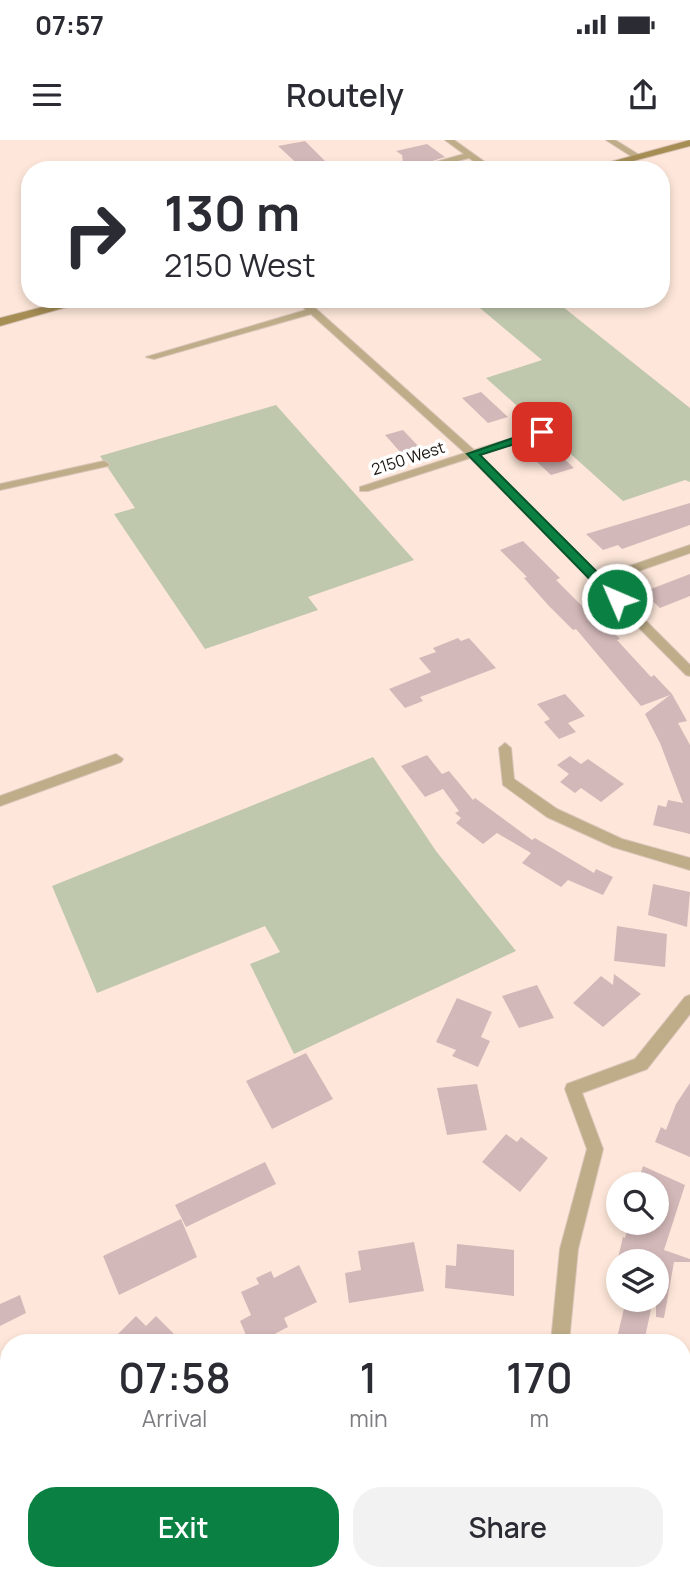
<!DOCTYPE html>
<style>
:root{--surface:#fff;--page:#f2f2f3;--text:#2b2b33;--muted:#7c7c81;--accent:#0b8043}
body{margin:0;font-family:Manrope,sans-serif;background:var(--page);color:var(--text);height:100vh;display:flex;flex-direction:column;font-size:26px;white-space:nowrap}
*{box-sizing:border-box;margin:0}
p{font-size:23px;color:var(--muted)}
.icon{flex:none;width:38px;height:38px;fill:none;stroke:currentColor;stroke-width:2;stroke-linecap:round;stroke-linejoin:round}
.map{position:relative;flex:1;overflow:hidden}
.drawer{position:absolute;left:0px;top:1194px;width:691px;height:247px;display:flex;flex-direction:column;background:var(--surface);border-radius:28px 28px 0 0;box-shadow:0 4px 10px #0003}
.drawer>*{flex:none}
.top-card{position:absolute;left:21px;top:21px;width:649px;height:147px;border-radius:28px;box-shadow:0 4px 10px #0003;background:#fff;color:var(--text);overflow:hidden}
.controls{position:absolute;left:606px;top:1032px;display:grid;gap:14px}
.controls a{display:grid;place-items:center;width:63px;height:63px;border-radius:50%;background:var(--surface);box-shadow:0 4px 10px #0003;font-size:35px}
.pin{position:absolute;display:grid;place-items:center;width:60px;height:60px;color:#fff;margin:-30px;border-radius:14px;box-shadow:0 4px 10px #0006}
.me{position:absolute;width:77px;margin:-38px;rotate:315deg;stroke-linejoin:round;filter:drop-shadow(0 0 5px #0008)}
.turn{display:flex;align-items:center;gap:24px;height:147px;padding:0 28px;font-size:32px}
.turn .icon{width:91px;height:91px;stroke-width:2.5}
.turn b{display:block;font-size:49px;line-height:60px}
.eta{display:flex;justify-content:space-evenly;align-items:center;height:119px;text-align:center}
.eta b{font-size:42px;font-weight:600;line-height:49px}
.action{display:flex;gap:14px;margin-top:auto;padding:14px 28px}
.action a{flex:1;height:80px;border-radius:28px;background:var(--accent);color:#fff;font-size:28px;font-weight:600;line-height:80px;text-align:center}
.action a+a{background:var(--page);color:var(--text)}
.status{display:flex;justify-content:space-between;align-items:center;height:49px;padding:0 35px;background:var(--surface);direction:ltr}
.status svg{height:19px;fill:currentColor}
header{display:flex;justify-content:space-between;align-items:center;height:91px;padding:0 28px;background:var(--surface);font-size:32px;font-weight:600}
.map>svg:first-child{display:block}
</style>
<div class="status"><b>07:57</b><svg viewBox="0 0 49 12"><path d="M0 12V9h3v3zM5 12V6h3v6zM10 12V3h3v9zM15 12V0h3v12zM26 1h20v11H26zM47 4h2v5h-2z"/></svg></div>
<header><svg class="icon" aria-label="menu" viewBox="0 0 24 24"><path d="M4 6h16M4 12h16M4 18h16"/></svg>Routely<svg class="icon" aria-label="share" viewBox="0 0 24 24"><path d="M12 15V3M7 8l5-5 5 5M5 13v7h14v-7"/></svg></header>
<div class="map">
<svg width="690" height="1439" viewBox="0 0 690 1439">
<rect width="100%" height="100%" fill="#fee7da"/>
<path fill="#bfc7ad" d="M488,159H553L690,268V342L685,340L623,361L486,238L542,220L474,163Z
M276,265L414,420L308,457L318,470L205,509L114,374L135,368L100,316Z
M373,617L436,711L516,811L294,914L250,824L280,812L265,786L97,853L52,746Z
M683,1282L690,1285V1439H607L605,1432H682Z"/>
<path fill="#d3b8b9" d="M305,1L334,30H304L278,6Z
M427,4L445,17L404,30L402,15L396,11Z
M481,252L508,277L488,283L462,258Z
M403,290L421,309L402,314L385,295Z
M559,314L574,328L551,335L536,321Z
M690,363V385L622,409L618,405L603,410L586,394Z
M523,401L560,438L556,440L588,472L592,470L608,486L620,499L617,500L651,537L654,535L672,554L687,581L678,583L690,605V694L653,685L658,665L666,667L668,660L683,663L660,603L645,574L670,555L641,566L576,489L573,490L549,466L524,438L527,437L500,410Z
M690,434V456L660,468L643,452Z
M458,498L461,501L469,498L496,528L420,557L423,561L405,568L389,549L431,532L419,518L436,512L433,508Z
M565,554L585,576L568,583L576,592L559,599L544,582L550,579L537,564Z
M427,615L442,634L449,631L473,660L475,658L532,700L535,698L594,733L596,729L613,737L603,755L568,740L561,747L522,723L531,713L497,693L483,704L456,683L461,678L455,673L459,671L443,649L425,657L401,626Z
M570,616L581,624L588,619L624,644L601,662L581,648L575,653L560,642L569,634L557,625Z
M653,744L690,752L687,787L648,775Z
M617,786L667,794L665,827L614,821Z
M614,834L641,854L603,887L573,863L601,836L613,845Z
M537,845L554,878L519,888L502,856Z
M457,858L492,872L481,897L490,901L478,927L452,916L456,910L436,902Z
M306,913L333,959L272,989L246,941Z
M690,943V1017L655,1002L661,987L666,990L676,964Z
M477,944L487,990L447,995L437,948Z
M506,994L517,1002L521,997L548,1018L520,1052L482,1022Z
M265,1022L276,1044L186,1087L175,1065Z
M643,1026L685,1045L664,1110L690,1119V1122H674L664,1178L656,1177V1122H617L623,1097L625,1098L629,1083H656V1045H637Z
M181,1079L197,1117L119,1155L103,1116Z
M414,1102L424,1151L349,1163L345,1133L361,1130L358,1111Z
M457,1104L514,1110V1156L445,1148L446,1125L456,1126Z
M299,1125L317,1162L284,1178L288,1187L259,1202H249L240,1181L251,1175L241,1152L259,1144L256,1138L271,1131L274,1138Z
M20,1155L26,1173L0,1186V1164Z
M626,1160H653L644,1202H616Z
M136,1176L146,1186L156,1176L182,1202H110Z"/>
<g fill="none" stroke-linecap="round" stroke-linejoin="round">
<defs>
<path id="street" d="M445,0H454L496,30H487L469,18L421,30H407L464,14Z
M606,0H615L641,16L634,18Z
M295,159H305L474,310L538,290H546V294L479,315L601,436L690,405V413L607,442L690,525V536L686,535L470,318L368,351H360V347L465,313L311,174L154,219L146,217L306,170Z
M104,321L109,324L108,326L0,350V344Z
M505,603L511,608L514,639L557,669L622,699L690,718V730L613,707L547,677L503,645L499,608Z
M116,614L123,619L121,622L0,666V656Z
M690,855V874L647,929L582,953L603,1009L578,1109L569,1202H551L560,1109L587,1009L565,949L567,944L635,919L685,857Z
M565,1432H585L586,1439H566Z"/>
<path id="secondary" d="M690,0V6L599,30H581Z
M74,159H95L0,186V178Z"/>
</defs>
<use href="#street" stroke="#d9c5b9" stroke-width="2"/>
<use href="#secondary" stroke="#d9c5b9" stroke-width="2"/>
<use href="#street" fill="#bead88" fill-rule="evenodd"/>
<use href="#secondary" fill="#a68d54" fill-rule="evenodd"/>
</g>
<path fill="#0b8043" stroke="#07532c" stroke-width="2" d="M542,288L546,289V294L480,315L621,456V462H612L467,314Z"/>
<g text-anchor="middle" stroke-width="7" stroke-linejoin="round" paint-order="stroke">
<g font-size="16" fill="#19120d" stroke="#fff">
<text transform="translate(408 318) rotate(-18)" y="6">2150 West</text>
</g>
</g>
</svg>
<div class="controls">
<a><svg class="icon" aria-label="search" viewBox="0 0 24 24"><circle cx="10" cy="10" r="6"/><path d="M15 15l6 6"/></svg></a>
<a><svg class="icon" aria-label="layers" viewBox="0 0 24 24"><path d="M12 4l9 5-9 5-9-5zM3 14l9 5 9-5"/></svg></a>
</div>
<div class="pin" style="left:542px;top:292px;background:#d93025"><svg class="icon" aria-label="arrive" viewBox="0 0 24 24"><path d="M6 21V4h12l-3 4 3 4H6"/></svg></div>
<svg class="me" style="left:617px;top:459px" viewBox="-20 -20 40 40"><circle r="17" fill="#0b8043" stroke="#fff" stroke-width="3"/><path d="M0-11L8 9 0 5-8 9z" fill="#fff"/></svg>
<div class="top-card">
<div class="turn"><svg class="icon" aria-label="right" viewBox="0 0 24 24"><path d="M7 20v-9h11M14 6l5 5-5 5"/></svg><div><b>130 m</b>2150 West</div></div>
</div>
<section class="drawer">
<div class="eta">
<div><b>07:58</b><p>Arrival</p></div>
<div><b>1</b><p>min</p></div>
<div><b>170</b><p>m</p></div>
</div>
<div class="action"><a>Exit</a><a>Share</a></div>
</section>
</div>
